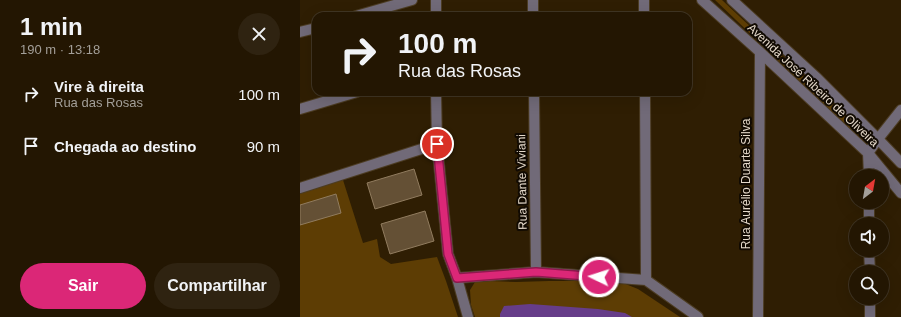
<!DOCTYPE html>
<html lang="pt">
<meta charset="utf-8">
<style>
:root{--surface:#231602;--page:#2f2311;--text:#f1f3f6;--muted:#a39f99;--line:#403524;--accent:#db2777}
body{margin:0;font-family:Helvetica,sans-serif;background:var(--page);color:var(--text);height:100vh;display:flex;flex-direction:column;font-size:15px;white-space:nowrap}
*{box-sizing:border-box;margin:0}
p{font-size:13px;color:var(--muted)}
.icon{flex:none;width:22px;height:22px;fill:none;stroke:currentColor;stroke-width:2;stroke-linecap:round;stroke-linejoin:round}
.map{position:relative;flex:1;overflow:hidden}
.drawer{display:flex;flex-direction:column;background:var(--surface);width:300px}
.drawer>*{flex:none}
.banner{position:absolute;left:12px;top:12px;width:380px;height:84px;border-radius:12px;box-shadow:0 4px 16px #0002,0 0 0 1px var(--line);background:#231602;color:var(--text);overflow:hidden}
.needle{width:26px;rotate:31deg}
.controls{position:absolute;left:549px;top:169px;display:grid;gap:8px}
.controls a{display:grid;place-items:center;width:40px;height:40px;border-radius:50%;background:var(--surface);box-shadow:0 4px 16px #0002,0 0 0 1px var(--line);font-size:20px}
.pin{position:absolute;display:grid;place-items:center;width:34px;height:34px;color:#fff;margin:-17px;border:2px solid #fff;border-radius:50%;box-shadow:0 1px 4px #0007}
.me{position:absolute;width:44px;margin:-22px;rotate:274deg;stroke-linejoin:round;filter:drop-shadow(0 0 3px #0008)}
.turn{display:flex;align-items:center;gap:14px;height:84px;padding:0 20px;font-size:18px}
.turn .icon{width:52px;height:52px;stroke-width:2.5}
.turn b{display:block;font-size:28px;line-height:34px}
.round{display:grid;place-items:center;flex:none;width:42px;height:42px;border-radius:21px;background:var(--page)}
.headline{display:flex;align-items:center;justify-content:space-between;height:68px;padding:0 20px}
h1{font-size:24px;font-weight:600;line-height:30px}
.button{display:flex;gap:8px;margin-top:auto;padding:8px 20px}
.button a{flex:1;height:46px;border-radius:24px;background:var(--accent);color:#fff;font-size:16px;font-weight:600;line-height:46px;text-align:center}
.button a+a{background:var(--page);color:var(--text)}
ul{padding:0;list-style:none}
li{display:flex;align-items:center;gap:12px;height:52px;padding:0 20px}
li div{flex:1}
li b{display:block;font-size:15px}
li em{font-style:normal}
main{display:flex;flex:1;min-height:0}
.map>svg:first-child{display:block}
</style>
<main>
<section class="drawer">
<div class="headline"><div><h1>1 min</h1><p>190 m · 13:18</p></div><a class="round"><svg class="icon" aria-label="close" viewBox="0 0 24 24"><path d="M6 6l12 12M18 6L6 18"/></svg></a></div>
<ul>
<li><svg class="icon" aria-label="right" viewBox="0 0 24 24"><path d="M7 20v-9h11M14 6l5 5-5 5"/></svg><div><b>Vire à direita</b><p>Rua das Rosas</p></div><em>100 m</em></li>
<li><svg class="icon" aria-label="arrive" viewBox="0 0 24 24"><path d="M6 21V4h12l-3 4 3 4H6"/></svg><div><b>Chegada ao destino</b></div><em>90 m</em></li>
</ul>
<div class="button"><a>Sair</a><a>Compartilhar</a></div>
</section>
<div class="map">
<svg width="601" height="317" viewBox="0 0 601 317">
<rect width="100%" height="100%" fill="#2f1e03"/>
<path fill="#5d3d04" d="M415,0H422L555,125L550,129Z
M43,180L63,243L77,239L80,257L91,264L137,257L146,281L158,317H0V191Z
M190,281L216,282L249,281H296L323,283L338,289L380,317H175L171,305L170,290L175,282Z"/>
<path fill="#663d89" d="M230,304L298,309L325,313L332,317H200V314L204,306Z"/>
<path fill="#645035" stroke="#917c5f" d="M114,169L122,195L75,209L67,183Z
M36,194L41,213L0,225V205Z
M125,211L134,241L90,254L81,224Z"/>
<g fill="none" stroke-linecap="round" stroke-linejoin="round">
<defs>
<path id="minor" d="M233,0V16
M344,0V16
M402,0L460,52L568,153L601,193
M432,0L518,79L578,139L601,163
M56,16L112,0
M136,16V0
M0,32L16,28
M136,92L137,144L148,254L157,278L168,317
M234,92L236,272
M345,92L346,280
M0,109L57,92
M569,176L568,153L578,139L601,110
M0,188L137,144
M569,202V224
M569,250L570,272
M157,278L236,272L346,280L398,317
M570,298V317
M458,317L460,52"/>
</defs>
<use href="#minor" stroke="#4c3c23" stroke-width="12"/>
<use href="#minor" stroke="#716a78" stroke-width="10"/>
</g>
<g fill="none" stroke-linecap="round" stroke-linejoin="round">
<defs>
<path id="route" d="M137,144L148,254L157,278L236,272L299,277"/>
</defs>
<use href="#route" stroke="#8e194d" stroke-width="10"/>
<use href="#route" stroke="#db2777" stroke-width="7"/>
</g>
<g text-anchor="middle" stroke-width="4" stroke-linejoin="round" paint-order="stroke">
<g font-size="12" fill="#e5d9ca" stroke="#110a02">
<text transform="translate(513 85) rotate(43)" y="4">Avenida José Ribeiro de Oliveira</text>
<text transform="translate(222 182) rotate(-91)" y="4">Rua Dante Viviani</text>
<text transform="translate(446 184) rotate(-90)" y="4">Rua Aurélio Duarte Silva</text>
</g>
</g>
</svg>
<div class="controls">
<a><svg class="needle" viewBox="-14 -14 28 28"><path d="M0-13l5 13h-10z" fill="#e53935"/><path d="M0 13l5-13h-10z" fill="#a39f99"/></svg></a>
<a><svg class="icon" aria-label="sound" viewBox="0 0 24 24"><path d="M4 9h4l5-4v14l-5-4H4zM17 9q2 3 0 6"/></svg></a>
<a><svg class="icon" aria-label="search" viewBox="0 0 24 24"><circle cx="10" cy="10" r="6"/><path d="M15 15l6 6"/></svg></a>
</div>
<div class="pin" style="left:137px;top:144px;background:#d93025"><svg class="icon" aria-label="arrive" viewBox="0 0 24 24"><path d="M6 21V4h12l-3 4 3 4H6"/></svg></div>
<svg class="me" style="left:299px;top:277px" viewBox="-20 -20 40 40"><circle r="17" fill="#db2777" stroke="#fff" stroke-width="3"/><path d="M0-11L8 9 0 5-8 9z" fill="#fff"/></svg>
<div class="banner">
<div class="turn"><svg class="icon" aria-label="right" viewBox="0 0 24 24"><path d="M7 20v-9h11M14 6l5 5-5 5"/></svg><div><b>100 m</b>Rua das Rosas</div></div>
</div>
</div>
</main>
